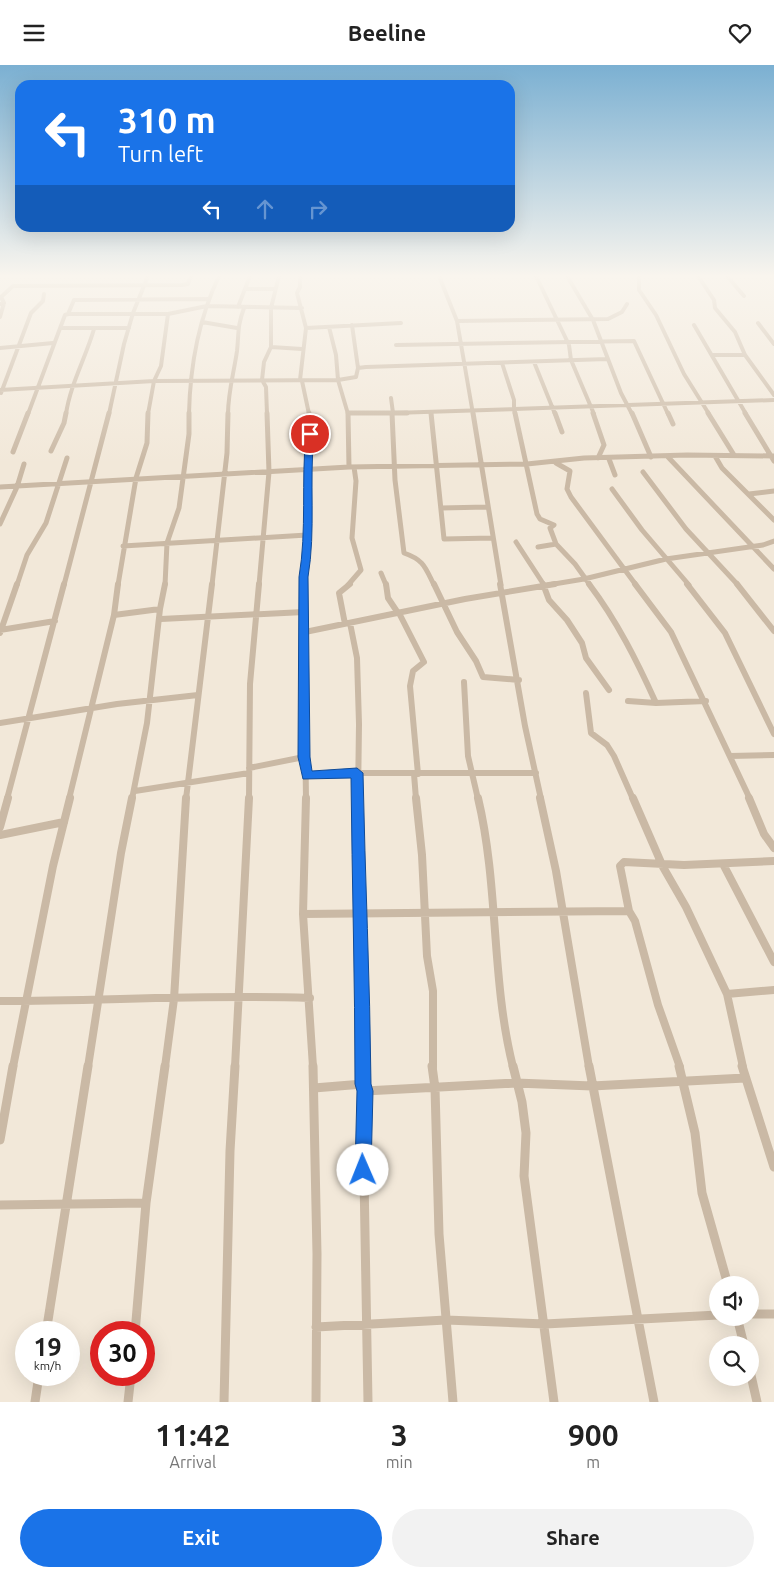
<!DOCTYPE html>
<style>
:root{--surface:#fff;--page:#f2f2f2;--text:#222;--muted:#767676;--accent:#1a73e8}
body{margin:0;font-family:Ubuntu,sans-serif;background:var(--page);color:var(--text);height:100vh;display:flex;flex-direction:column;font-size:19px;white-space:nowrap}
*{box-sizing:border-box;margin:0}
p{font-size:16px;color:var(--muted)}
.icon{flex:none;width:28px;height:28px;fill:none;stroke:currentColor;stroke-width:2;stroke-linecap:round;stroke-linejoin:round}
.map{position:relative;height:1337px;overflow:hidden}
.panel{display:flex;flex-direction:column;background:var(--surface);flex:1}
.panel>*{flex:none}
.top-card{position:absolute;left:15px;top:15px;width:500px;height:152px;border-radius:15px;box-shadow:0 5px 20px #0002;background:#1a73e8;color:#fff;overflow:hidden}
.tools{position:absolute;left:709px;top:1211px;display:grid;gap:10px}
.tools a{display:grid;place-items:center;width:50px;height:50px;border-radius:50%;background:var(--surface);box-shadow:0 5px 20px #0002;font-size:25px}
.speed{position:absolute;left:15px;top:1256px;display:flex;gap:10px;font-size:25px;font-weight:700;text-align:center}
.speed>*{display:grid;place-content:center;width:65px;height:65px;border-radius:50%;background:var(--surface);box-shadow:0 5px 20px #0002;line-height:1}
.speed small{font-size:12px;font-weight:400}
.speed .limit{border:8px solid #d22;background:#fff;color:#111}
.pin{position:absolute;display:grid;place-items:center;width:42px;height:42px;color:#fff;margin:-21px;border:2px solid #fff;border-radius:50%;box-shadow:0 1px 5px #0007}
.me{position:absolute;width:55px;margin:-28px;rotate:359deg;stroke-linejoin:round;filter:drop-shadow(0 0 4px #0008)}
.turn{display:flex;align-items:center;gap:18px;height:105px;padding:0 20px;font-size:22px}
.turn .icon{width:65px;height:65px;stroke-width:2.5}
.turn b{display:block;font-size:35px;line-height:42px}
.lanes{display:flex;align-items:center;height:48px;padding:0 20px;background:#0003;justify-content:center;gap:25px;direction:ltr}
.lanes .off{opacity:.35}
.eta{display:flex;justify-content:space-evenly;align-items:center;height:85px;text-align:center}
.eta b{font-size:30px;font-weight:700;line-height:35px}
.action{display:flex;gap:10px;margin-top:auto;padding:10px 20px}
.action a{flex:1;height:58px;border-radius:30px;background:var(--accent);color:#fff;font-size:20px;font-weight:700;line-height:58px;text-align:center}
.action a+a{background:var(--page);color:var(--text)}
header{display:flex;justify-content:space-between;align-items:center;height:65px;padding:0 20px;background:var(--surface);font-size:22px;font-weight:700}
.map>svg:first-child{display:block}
</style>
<header><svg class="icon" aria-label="menu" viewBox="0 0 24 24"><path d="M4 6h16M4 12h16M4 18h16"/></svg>Beeline<svg class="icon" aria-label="heart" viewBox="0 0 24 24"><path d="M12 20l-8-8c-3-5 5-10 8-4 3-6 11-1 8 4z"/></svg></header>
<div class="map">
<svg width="774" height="1337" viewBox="0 0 774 1337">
<rect width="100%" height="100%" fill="#f2e8d9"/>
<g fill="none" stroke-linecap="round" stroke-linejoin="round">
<path stroke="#cab9a5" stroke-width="4" d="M300,211V222L297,228L306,263L300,315
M439,211L457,256L473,349
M536,211L569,280L571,295L594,349
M567,211L593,255L621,328L632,349
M639,211V225L656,250L684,309L709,349
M698,211L714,235L715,243L735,267L745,290L774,330
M727,211L744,231
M245,224H275
M4,238L1,232L13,221L182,220L188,219L191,211
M238,242L250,211
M68,249H168L161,301L154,316L148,349
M168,249L207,241L302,243
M0,252L4,238L1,239
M457,256L608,254L622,247L627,239
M202,257L237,263
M758,258L774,279
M352,260L358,303
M694,260L746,349
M329,262L336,290L338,315L348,349
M60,263H129
M306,263L401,258
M396,280L634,276L668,349
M271,282L302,284
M0,283L53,278
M712,290H745
M534,297L555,349
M302,316L309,349
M0,325L154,316L338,315L356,312L358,303L366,302L607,294
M1,328L31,248L43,236L44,229
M348,348H393L391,333
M393,348L514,344V335L502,298
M28,349L65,250L68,249L74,235L208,234
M66,349C70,320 86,292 94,264
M109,349L124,279L133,248L148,211
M189,349C190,302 199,253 219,211
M228,349C228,327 234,307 237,286C239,268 237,262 244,243
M267,349L266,322L262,315L264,297L271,282V243L279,211
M515,349L514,344L774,335"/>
<path stroke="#cab9a5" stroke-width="5" d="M348,348L349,402
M348,348H393
M392,348L395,415L404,488C424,495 425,502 434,520
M393,348H407
M431,348L444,474L492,473
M473,348L501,520
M515,348L537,449L540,454L554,460L550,463L556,479L538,482
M555,348L562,367
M593,348L604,380L598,393
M632,348L651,392
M668,348L673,359
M708,348L734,390
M745,348L774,396
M51,386L64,358L66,348
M13,387L28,348
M715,391L722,403L774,455
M668,392L774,504
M609,394L615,410
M556,398L570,406L567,424L571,432L636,520
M643,407L686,464L738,520
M0,422L349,402L527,399L584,393L687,390L774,391
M612,424L642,465L689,520
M749,429L774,426
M441,443L487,442
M0,459L17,422L24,399
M516,477L544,520
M556,479L575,499L590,520
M123,481L307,470
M381,508L386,520
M17,520L27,490L46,458L67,393
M64,520L109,348
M118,520L136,413L147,378L148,348
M165,520L167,478L179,443L189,369V348
M212,520L227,388L228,348
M259,520L269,407L267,348
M303,520L308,486L306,405L310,369L309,348
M348,520L361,505L352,473L356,416L354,402
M548,520L584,514L666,494L763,480L774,476"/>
<path stroke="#cab9a5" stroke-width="6" d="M303,519L306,734
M386,519L388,533L398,548
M434,519L457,567L476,596L483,612L519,615
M500,519L525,661L541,734
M543,519L549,535L567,555L582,578L586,593L609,625
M589,519C617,556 637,596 656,638
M635,519L671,567L750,734
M687,519L725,568L774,669
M737,519L774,566
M399,548L424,597L413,606L410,621L418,709
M114,550L160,544
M161,554L304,547
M350,558L357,593L359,659L358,734
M345,559L339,528L350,519
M0,565L55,556
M305,567L465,534L555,519
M0,568L17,519
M464,617L468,691L478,734
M586,628L591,668L607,680L614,691L633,734
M628,636L656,638L706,636
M0,658L117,639L198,630
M730,691L774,690
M249,703L304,692
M414,709L416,734
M307,711L357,708H536
M135,726L249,708
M7,734L64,519
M69,734L114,550L118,519
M132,734L147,658L160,544L165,519
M186,734L212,519
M249,734L250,619L259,519"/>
<path stroke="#cab9a5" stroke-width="8" d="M306,733L303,849L313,1002
M358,733L363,1002
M416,733L422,790L427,891L433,926V1002
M478,733C499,821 491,915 513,1002
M540,733L556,806L589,1002
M633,733L663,802L686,842L727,929L743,1002
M749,733L764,769L774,783
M0,762L8,733
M0,770L64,757
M723,799L774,897
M303,849L629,846
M727,929L774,925
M0,936C103,936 207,929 310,933
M13,1002L53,801L70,733
M88,1002L121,788L132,733
M165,1002L174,934L186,733
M235,1002L249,733
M680,1002L658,940L635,856L629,846L620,801L624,797L684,800L774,796"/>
<path stroke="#cab9a5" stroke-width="9" d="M313,1001L317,1189L316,1337
M363,1001L365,1026L363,1056L368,1337
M432,1001L435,1023L439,1169L453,1337
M513,1001L522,1037L526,1068L524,1111L554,1337
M589,1001L654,1337
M679,1001L695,1068L702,1128L728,1220
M742,1001L774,1102
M314,1023L363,1019
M365,1026L516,1018L592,1021L745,1013
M0,1075L13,1001
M0,1140L146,1138
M750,1249H774
M737,1252L744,1280
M316,1262L446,1255L545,1259L718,1250
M46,1268L88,1001
M135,1268L146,1138L165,1001
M750,1306L757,1337
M35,1337L39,1310
M128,1337L131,1310
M224,1337L230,1086L235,1001"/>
</g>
<linearGradient id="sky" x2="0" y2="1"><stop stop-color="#7bb0d2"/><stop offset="0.53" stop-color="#f9f5ee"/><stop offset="1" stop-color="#f9f5ee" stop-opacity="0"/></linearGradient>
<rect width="774" height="398" fill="url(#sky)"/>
<path fill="#1a73e8" stroke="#114b97" d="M310,366L314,369C309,417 316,465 308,512L310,692L312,706L357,703L363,708C365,812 370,915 371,1019L373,1026L371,1105L369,1111L363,1113L357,1111L355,1105L357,1026L355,1019C355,917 352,815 351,713L303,714L298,692L299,512C307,465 301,416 306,369Z"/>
</svg>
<div class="tools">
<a><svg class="icon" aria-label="sound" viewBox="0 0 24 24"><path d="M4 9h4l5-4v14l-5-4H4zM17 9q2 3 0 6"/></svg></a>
<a><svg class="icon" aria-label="search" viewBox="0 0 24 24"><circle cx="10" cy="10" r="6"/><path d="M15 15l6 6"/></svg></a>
</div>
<div class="speed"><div>19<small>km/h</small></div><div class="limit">30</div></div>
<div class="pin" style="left:310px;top:369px;background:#d93025"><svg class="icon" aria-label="arrive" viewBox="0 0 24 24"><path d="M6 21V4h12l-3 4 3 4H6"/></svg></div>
<svg class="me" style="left:363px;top:1105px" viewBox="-20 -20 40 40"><circle r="19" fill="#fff"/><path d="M0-13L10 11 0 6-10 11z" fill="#1a73e8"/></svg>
<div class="top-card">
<div class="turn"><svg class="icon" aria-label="left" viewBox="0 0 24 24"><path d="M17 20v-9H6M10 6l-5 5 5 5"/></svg><div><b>310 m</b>Turn left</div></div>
<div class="lanes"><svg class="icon" aria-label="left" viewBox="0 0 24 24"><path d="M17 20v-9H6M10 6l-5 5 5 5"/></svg><svg class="icon off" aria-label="ahead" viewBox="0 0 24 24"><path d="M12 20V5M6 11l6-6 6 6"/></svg><svg class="icon off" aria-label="right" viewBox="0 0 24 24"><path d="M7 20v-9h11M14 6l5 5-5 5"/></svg></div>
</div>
</div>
<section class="panel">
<div class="eta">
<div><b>11:42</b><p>Arrival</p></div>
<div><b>3</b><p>min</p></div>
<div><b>900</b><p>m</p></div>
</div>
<div class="action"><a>Exit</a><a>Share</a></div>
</section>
